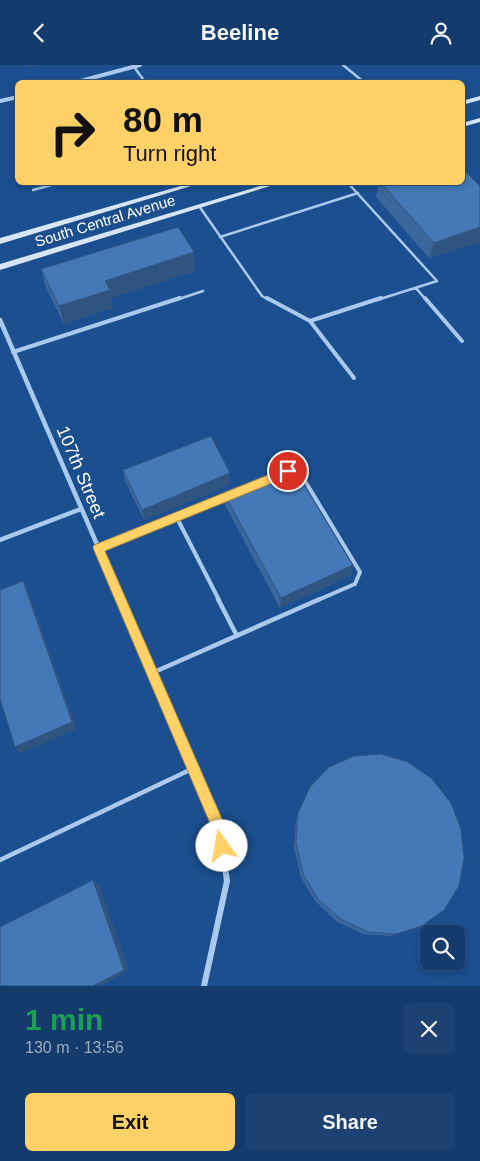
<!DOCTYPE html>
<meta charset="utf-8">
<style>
:root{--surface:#143b6b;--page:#1d4271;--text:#f1f3f6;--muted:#9dadc1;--line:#33557e;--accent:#ffd166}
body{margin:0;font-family:Helvetica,sans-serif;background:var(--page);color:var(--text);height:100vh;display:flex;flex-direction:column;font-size:19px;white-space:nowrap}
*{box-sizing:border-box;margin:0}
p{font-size:16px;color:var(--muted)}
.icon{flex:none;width:28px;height:28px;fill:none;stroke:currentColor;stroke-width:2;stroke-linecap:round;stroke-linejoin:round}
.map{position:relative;height:921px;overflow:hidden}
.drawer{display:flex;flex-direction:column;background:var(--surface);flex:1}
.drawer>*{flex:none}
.hud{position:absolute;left:15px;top:15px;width:450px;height:105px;border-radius:8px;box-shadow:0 2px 8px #0003,0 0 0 1px var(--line);background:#ffd166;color:#111;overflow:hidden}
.fabs{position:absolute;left:420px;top:860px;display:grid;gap:10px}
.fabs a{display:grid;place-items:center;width:45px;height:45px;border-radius:8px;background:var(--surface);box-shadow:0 2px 8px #0003,0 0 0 1px var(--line);font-size:25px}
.pin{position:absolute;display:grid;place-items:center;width:42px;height:42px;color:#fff;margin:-21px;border:2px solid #fff;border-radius:50%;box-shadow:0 1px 5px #0007}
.me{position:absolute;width:55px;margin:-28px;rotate:347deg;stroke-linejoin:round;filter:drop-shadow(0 0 4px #0008)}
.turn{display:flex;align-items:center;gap:18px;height:105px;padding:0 25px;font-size:22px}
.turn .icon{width:65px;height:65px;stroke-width:2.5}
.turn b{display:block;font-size:35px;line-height:42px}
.round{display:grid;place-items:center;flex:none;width:52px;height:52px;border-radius:8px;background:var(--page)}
.overview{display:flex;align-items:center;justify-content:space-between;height:85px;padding:0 25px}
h1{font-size:30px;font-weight:700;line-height:38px;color:#1e9e55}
.button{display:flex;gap:10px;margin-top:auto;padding:10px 25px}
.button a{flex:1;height:58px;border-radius:8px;background:var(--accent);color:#111;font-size:20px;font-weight:700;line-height:58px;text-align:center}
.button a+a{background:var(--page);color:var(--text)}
header{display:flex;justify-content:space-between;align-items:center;height:65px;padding:0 25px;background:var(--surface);font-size:22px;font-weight:700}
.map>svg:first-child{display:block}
</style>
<header><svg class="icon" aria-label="back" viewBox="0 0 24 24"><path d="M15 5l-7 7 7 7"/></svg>Beeline<svg class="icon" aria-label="person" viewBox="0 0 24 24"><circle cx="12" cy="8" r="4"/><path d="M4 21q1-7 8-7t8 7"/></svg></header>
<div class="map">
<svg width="480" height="921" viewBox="0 0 480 921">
<rect width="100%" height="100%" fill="#1b4f8f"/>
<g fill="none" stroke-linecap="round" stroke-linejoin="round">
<path stroke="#a9c9ee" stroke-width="2.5" d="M343,0L365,18
M134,2L146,18
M348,118L437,216L377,235
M33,125L59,118
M199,141L262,231L269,235
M220,172L358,128
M416,223L426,235
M176,235L203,226"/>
<path stroke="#a9c9ee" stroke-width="4" d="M267,233L310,256L381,233
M425,233L462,276
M310,256L354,313
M13,287L180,233
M293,407L302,411L360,507L355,519L318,535
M177,453L219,535
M98,483L228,430"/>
<path stroke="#a9c9ee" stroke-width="4.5" d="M218,534L237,571
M152,608L320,534
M0,795L194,703"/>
<path stroke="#a9c9ee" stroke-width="4" d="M73,18L140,0
M0,36L18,32"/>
<path stroke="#a9c9ee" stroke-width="4.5" d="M0,255L121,535
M0,475L81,444"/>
<path stroke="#a9c9ee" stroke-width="6" d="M120,534L219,763L227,816L204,921"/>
<path fill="#d6e6fa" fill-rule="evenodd" d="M480,31V35L462,40V36Z
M480,53V57L462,62V58Z
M191,118H201L0,179V173Z
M270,118H280L0,205V199Z"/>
</g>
<path fill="#3a679d" d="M379,118H462L480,121V177L429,193L376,132Z
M194,187L195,206L111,233L113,243L64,259L46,223L41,204Z
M123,405L230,420L144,455L125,416Z
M223,427L351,510L280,543L224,438Z
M298,748L422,861L390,871L363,869L337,857L316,837L301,813L294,783L296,754Z"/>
<path fill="#305480" d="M26,0H40L27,3Z
M480,162V177L429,193L434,178Z
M194,187L195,206L111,233L113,243L64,259L59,241L105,216Z
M230,408V420L144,455L142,445Z
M353,500L351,510L280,543L281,533Z
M23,516L28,526L77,664L21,688L15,682Z
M93,815L99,819L129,905L100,921H93Z"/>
<path fill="#4478b7" stroke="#305480" d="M462,103L480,121V162L434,178L381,118H462Z
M178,162L194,187L105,216L110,225L59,241L41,204Z
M211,371L230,408L142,445L123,405Z
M292,400L353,500L281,533L223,427Z
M23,516L72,657L15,682L0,634V525Z
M381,689L408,697L432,714L451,738L461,764L464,793L459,821L444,845L422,861L396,869L368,867L341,854L318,834L303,809L296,778L298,748L310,722L329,702L354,691Z
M93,815L124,905L93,921H0V862Z"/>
<path fill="#ffd166" stroke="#a68842" d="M288,402L293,406L292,410L105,486L226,763L229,781L227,786L222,788L217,786L212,763L93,483L94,480Z"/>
<g text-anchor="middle" stroke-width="5" stroke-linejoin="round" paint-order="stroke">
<g font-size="15" fill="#fff" stroke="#1b4f8f">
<text transform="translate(105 156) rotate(-17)" y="5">South Central Avenue</text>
</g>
<g font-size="18" fill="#fff" stroke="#1b4f8f">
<text transform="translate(81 407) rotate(67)" y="6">107th Street</text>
</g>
</g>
</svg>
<div class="fabs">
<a><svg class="icon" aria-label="search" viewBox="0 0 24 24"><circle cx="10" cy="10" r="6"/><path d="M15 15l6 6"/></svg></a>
</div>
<div class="pin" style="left:288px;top:406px;background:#d93025"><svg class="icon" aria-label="arrive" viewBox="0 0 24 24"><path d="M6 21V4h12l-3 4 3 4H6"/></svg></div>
<svg class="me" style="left:222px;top:781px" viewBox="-20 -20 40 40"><circle r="19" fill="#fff"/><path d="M0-13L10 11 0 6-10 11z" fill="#ffd166"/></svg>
<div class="hud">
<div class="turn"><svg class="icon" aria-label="right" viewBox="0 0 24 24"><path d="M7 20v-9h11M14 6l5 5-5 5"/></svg><div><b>80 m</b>Turn right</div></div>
</div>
</div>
<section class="drawer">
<div class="overview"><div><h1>1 min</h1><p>130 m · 13:56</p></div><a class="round"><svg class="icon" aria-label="close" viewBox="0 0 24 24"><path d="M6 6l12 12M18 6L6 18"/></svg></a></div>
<div class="button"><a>Exit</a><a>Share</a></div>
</section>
